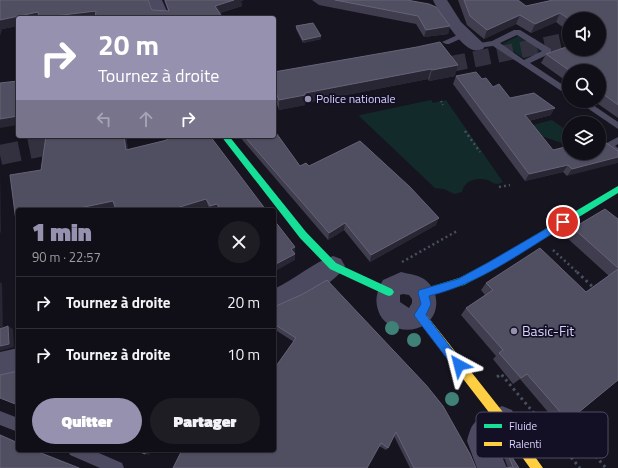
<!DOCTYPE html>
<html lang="fr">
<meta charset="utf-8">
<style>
:root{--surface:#100f17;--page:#1e1d24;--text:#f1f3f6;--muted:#9c9ca1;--line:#302f36;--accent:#9591af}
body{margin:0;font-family:"Titillium Web",sans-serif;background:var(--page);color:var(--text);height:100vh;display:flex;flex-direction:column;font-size:15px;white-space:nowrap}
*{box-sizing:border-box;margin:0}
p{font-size:13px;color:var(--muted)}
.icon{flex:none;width:22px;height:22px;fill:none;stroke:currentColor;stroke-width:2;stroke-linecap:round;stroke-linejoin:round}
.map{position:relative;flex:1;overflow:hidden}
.side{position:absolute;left:16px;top:208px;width:260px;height:244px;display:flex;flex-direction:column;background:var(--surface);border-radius:4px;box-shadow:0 1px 3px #0004,0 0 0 1px var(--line)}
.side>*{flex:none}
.hud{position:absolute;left:16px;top:16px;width:260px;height:122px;border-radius:4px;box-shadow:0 1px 3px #0004,0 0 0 1px var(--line);background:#9591af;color:#fff;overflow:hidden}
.buttons{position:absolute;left:562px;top:12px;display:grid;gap:8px}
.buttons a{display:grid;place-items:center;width:44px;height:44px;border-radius:50%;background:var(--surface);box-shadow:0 1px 3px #0004,0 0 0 1px var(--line);font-size:20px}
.pin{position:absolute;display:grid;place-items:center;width:34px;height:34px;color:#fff;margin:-17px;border:2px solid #fff;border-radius:50%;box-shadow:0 1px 4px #0007}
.me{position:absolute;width:44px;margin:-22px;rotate:322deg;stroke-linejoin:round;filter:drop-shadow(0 0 3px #0008)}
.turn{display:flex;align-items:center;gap:14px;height:84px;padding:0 16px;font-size:18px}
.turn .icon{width:52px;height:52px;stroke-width:2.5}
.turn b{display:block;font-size:28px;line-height:34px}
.lanes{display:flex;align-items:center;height:38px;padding:0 16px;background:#0003;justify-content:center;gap:20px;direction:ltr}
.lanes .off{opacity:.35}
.round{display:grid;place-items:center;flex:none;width:42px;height:42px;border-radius:21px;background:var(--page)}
.headline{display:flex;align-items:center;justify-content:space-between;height:68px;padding:0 16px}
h1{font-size:24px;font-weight:800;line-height:30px;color:var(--accent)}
.action{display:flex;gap:8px;margin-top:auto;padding:8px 16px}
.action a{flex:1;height:46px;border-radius:24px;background:var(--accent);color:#fff;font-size:16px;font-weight:800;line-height:46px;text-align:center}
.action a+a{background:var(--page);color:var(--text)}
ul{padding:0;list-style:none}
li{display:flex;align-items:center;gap:12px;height:52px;padding:0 16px;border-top:1px solid var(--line)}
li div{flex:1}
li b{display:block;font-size:15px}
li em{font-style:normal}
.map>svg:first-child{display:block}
</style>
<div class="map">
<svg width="618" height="468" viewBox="0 0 618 468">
<rect width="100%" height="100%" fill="#16141f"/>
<path fill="#132a2b" d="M518,36L542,50L525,59L502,44Z
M431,100L433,103L446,100L503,182C501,183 499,184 497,184C494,184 490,181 488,180C477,177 464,180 462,192L454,194L444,189L435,188L359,116L360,115Z
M552,120L569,132V148L559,142L541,136L529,126Z"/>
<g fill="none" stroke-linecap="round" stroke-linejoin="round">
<path stroke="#333140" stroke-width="16" stroke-dasharray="16 8" stroke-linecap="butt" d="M427,69L569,40"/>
<path stroke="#333140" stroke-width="20" stroke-dasharray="20 10" stroke-linecap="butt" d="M0,155L93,136"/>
<path stroke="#46505e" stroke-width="2" stroke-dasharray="1.5 2" stroke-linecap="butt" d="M441,101L443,105"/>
<path stroke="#46505e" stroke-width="2.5" stroke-dasharray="2 3" stroke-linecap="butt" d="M465,131L480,152
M499,187L510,185
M553,250L578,273
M402,262L457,231"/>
<path stroke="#46505e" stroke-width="3" stroke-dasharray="2.5 3.5" stroke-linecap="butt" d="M577,272L594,288
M497,377L501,374L580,468
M564,420L606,468
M592,452L600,445"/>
<path fill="#4c4a60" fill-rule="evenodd" d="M514,30H520L551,49V53L530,63L569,89V96L493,46L477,48L473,46L474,44L492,41ZM517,35L542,51L524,60L500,43Z
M462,33H468L469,35L449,44H446L442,42Z
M577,101H587L618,122V129Z
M618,137V144L615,146L618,148V157L603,146L605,144Z
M0,411L18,418V432L0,425Z
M68,450H92L122,463L124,468H100L70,455Z"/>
<path fill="#4c4a60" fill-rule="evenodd" d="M148,0H162L170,18H156Z
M433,0H447L461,22L483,43L485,46L483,49C479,50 477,51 473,50C459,45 439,13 433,0Z
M333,256L341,259L345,266C336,284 293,305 274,312V289C294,280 312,263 333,256Z
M401,272C409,274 418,275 424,279C439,289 441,313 426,324C412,334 389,331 380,315C374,302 376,293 383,280ZM403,294L409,295L412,299V303L409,308L400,302V295Z
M18,348V374L0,378V352Z
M502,406L512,410L516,420L512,430L496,443L507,468H477L467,441C468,436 470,430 472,426C478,417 493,410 502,406Z"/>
<path fill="#16e098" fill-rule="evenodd" d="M221,136H229L306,232L336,263L392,289L394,292L392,295L389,296L386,295L330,269L300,238Z
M618,186V193L496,268L464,285L423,297L420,296L418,293L420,290L459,278L490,262Z"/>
<path fill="#ffcf43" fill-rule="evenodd" d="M420,310L424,312L506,416L543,468H530L498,424L416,318L415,315L416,312Z"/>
</g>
<g fill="#408177">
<circle cx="392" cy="328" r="7"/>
<circle cx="414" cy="340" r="7"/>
<circle cx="452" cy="399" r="7"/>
</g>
<path fill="#403d4e" d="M0,0L168,11L164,0H244L241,1L242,6L220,13L18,18V26L2,29L0,35Z
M312,0H407L450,26L448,34L424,37L416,24L319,5Z
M458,0H518L526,6L552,0H551H616L618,1V118L594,101H599V71H569V83L541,63L546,54L599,49V19H569V32L556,22L531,33L516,24L484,39L467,25Z
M296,26L321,39L303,43L296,29Z
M417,47L455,76L429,81L428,79L305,103V105L279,110L274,96V72Z
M456,76L482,79L493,87L510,98L551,115L529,121L553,150L599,153L567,176L563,172L525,181L453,84Z
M46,136H126L128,150L266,210H210L208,206L196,210H116L115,209L110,210H18L41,170Z
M239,136H274L300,166H309L436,225L370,262L344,230L328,240Z
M618,219V380L568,421L559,425L520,379L513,384L493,359L496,356L461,315L466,308L485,295L481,290L486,283L586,292L609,276L566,237L573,228Z
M274,307L476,468H410L394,436L388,448L386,450L379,446L274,450L294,342L274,329Z
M510,454L519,468H508L504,457Z"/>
<path fill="#282633" d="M234,0H244L241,1L242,6L216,14L215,6Z
M96,11L99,18H53L54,16Z
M38,12L42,18H18V26L2,29L0,35V20Z
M560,13L556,22L531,33L535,24Z
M520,15L516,24L484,39L487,30Z
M450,26L448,34L424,37L426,30Z
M321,36V39L303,43V40Z
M458,65L455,76L429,81L432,70Z
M431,69L428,79L305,103V105L279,110V100L305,93Z
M555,108L551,115L521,123L525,115Z
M18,116V125L0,128V119Z
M124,136H126L129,158L126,150Z
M618,157V163L567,176L572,169Z
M568,165L563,172L525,181L529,174Z
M0,170L1,232L0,233Z
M206,199L208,206L196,210H170Z
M113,201L118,208L110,210H70Z
M217,204L218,210H211L210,206Z
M439,218L436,225L370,262L371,255Z
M345,223L344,230L328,240L329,233Z
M295,247V260L274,272V265L291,249Z
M0,282L2,284L3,333L0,331Z
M8,326L13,329L14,347L0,351V346Z
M0,434L18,442V443L0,435Z
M33,450H36L81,468H79Z
M147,450H151L149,455L145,454Z"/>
<path fill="#504e61" stroke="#666379" d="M0,0H148L152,10L169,11L165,0H234L215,6L223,18H95L96,11L54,16L53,18H39L38,12L0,20Z
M335,0H407L429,4L436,7L450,26L426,30L418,16Z
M464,0H518L526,6L553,0H616L618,1V105L599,91V71H570L546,54L569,46V49H599V19H569L560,13L535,24L520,15L487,30L470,16Z
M313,23L321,36L303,40L296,26Z
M440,42L458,65L432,70L431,69L305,93V95L279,100L274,88V72L417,47Z
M476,72L482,79L486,78L493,87L499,84L510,98L534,93L555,108L525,115L553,150L569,146V153H599V138L618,151V157L572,169L568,165L529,174L456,76Z
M18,81V116L0,119V83Z
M274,130L300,166L306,163L309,166L360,141L410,187L439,218L371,255L345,223L329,233L244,136H274Z
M46,136H124L126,150L167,140L166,136H210L266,210H221L217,204L210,206L206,199L170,210H116L113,201L70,210H18V221H16L10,175L41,170Z
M605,209L618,219V268L573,228Z
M274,220L295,247L291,249L295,254L274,265Z
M540,248L586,292L618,269V380L568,421L527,374L521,378L499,353L503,350L466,308L493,290L486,283Z
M327,280L426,385L443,406L470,454L476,468H414L396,432L388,448L381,443L367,468H173L182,450H274V369L296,338L274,324V307L303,294Z
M8,326L9,344L0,346V329Z
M18,371V405L0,398V375Z
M0,435L18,443V450H33L79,468H0Z
M135,450H147L145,454Z
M510,454L519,468H506L513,467L508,455Z"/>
<path fill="#1a73e8" stroke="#114b97" d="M563,219L567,222L566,225C522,252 479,284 429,296L431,304L426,315L464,365L463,369L459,370L455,369L416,318L414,315L421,304L418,293L419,290L458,279L489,262Z"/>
<g fill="#9591af" stroke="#130f24" stroke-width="1.5">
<circle cx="308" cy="99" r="4"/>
<circle cx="514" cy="331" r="4"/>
</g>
<g text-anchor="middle" stroke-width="3.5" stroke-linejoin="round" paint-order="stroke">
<g font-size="12" fill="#dad4fd" stroke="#130f24" text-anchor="start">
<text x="316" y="103">Police nationale</text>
</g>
<g font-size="14" fill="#dad4fd" stroke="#130f24" text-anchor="start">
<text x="522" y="336">Basic-Fit</text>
</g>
</g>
<rect x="476" y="412" width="132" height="46" rx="6" fill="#130f24" stroke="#4f4a65" stroke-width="1"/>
<rect x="484" y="424" width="18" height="4" fill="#16e098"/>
<rect x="484" y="442" width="18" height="4" fill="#ffcf43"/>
<g font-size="11" fill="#dad4fd">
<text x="509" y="430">Fluide</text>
<text x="509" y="448">Ralenti</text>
</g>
</svg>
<div class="buttons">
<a><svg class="icon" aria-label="sound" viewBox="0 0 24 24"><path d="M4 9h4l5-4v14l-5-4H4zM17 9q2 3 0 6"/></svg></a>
<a><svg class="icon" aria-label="search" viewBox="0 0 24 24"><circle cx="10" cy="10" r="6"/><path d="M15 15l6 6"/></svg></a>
<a><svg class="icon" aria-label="layers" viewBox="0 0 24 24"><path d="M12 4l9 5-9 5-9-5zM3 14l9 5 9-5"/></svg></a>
</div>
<div class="pin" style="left:563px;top:222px;background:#d93025"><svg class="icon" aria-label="arrive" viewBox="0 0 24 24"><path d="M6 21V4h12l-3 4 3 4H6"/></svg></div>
<svg class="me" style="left:459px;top:365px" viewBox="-20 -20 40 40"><path d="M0-17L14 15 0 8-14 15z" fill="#1a73e8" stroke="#fff" stroke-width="4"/></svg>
<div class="hud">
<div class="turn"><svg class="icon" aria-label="right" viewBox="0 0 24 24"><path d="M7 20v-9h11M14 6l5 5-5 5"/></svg><div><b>20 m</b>Tournez à droite</div></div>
<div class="lanes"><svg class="icon off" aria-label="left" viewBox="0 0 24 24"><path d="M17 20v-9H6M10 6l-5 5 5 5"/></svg><svg class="icon off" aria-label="ahead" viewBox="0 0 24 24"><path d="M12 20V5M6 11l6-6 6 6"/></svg><svg class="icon" aria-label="right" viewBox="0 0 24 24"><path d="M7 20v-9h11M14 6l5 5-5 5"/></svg></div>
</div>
<section class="side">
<div class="headline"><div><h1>1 min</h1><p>90 m · 22:57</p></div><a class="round"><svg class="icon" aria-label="close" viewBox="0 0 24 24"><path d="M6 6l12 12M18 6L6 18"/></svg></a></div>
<ul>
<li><svg class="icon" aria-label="right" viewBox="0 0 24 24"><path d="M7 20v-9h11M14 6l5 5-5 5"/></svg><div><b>Tournez à droite</b></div><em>20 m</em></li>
<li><svg class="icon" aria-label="right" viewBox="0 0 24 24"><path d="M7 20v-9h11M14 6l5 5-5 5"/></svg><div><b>Tournez à droite</b></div><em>10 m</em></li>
</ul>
<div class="action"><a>Quitter</a><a>Partager</a></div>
</section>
</div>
